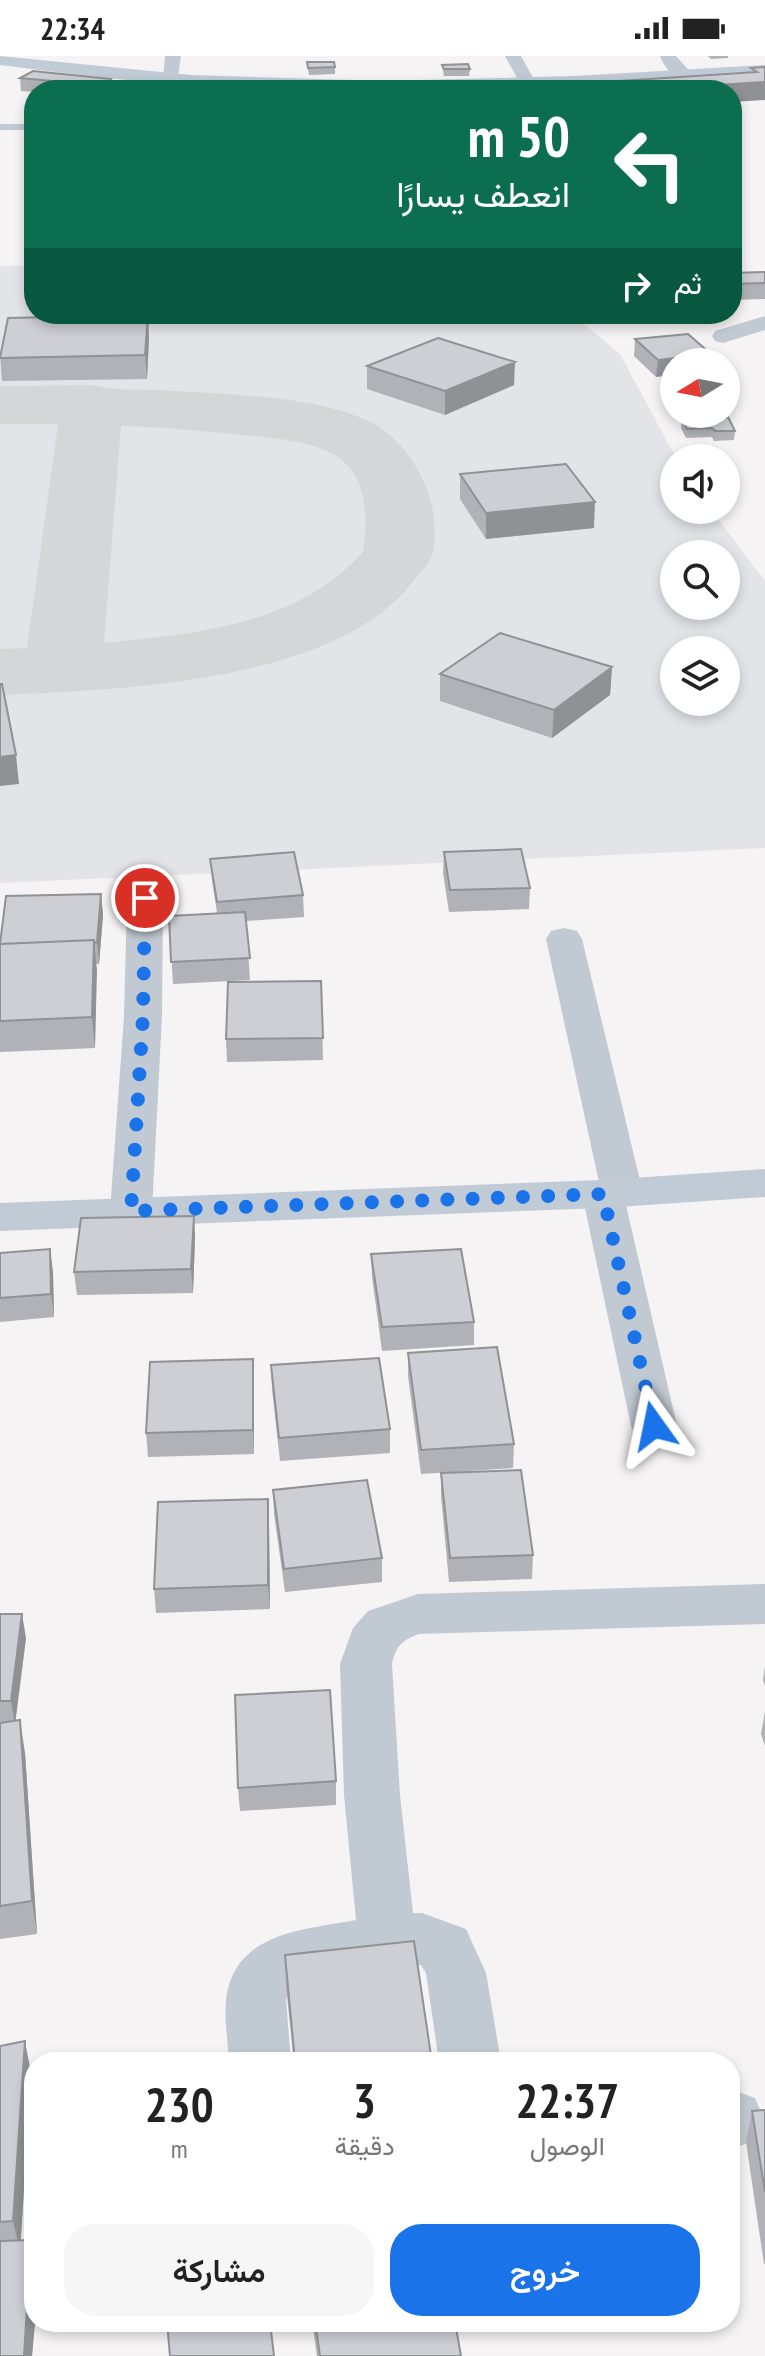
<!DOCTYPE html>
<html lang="ar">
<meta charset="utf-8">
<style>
:root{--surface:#fff;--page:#f6f6f6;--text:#222;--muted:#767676;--accent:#1a73e8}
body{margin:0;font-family:"PT Sans Narrow",Vazirmatn,sans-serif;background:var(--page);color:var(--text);direction:rtl;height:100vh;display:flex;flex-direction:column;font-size:30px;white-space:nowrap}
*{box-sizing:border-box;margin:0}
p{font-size:26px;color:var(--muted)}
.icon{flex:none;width:44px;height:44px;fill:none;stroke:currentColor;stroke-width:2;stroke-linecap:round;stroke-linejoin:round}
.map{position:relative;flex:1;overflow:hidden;direction:ltr}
.panel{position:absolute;left:24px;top:1996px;width:716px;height:280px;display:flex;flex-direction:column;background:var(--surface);border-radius:32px;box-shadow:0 4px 12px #0003;direction:rtl}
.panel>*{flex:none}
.banner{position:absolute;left:24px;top:24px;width:718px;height:244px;border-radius:32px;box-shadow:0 4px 12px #0003;direction:rtl;background:#0b6e4f;color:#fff;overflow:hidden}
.needle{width:52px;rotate:260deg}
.buttons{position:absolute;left:660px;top:292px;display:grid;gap:16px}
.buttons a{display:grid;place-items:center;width:80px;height:80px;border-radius:50%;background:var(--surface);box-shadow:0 4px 12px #0003;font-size:40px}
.pin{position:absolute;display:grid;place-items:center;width:68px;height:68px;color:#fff;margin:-34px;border:4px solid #fff;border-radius:50%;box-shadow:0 2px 8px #0007}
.me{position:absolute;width:88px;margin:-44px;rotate:348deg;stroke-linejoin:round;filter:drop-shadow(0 0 6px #0008)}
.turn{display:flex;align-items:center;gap:28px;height:168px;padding:0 40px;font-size:36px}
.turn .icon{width:104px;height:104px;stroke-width:2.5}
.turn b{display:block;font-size:56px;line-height:68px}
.then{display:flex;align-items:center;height:76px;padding:0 40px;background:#0003;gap:16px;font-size:30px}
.eta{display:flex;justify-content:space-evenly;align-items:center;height:136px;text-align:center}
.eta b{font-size:48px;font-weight:600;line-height:56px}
.cta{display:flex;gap:16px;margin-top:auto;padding:16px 40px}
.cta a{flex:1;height:92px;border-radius:32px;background:var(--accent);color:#fff;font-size:32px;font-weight:600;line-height:92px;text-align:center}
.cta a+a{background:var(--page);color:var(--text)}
.status{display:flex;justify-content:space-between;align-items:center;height:56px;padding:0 40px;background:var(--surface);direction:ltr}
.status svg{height:22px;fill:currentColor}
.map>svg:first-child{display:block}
</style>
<div class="status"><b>22:34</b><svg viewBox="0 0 49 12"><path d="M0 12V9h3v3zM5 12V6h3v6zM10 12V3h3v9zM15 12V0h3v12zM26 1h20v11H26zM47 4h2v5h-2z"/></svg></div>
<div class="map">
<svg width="765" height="2300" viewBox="0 0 765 2300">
<rect width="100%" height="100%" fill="#f5f3f3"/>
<path fill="#e2e4e7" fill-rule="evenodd" d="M0,210H34V258H572L620,298L676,402L674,454H711L765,525V792L0,827ZM674,498H726V550H674ZM674,594H726V646H674Z"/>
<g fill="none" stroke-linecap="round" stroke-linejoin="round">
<path fill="#d5d6d8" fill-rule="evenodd" d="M92,329C113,335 137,333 159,334C220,338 313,339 368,365C400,379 428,421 433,456C434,468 437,487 432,498C429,509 418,519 411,528C332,627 118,634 0,639V593L27,592L58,368H0V330ZM121,370C162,371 203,375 243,379C326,387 377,394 363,496C298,569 196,578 104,587Z"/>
<path fill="#c1cad2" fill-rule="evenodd" d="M0,68H34V74H0Z"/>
<path fill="#c1cad2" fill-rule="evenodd" d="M165,0H181L177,27H165L163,23Z
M505,0H521L537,29L535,33H523Z
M660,0H676L694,20L692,24C677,27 665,13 660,0Z
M765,260V274L723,287L715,285L712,280L715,275Z
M145,831L157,835L163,842L162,960L152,1155L146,1165L131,1169L116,1165L110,1155L124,960L127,842L133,835Z
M564,872L577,875L582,883L643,1137L637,1146L626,1149L677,1370L671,1382L654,1387L637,1382L631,1370L582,1138L588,1129L599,1126L546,883L551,875Z
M765,1528V1568L419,1578C402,1584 396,1590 392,1608L400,1739L413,1857H422L466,1873L486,1917L501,2006H439L426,1917L421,1909L387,1910L299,1927L286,1943L291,2006H229C228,1986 224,1964 226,1944C234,1876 303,1874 356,1864L344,1739L340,1608L353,1572L368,1555L418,1538Z
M730,2033L755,2042L764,2063L755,2084L733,2093H730Z"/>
<path fill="#c1cbd6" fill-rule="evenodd" d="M0,0L191,19L382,25L574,20L765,9V19C603,30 441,38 279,34C185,32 93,21 0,9Z
M765,1113V1141L603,1152L0,1175V1147L603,1124Z"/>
</g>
<path fill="#b0b2b7" d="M708,0H728V2L711,3Z
M307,6L335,11V18L309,19Z
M442,9L470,13L469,20H444Z
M20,22L111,23L112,34H34V36L21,35Z
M765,216V243L732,244V217Z
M149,282L147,323L2,325L0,298Z
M635,283L711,298L710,306H674L656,321L634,300Z
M367,310L514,329L445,359L367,333Z
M666,323H674V347H671L665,332Z
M682,363L735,375L734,384L714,385L712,381L686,382L681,372Z
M460,418L594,472L486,483L460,443Z
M612,611L610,639L552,682L440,645V618Z
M444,796L530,832L529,853L449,856L443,817Z
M210,803L303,839L304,861L246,865L250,924L173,928L169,860L217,857L212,824Z
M101,838L103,859L99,908H96L95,992L0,996V887Z
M321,925L323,1004L227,1006L226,983Z
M194,1160L195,1183L193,1237L77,1239L74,1216Z
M50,1193L53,1217L54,1261L0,1266V1197Z
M371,1198L474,1266V1289L382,1295L372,1221Z
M408,1297L514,1388L513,1412L421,1418L408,1320Z
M253,1303L254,1327V1398L148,1401L146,1377Z
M271,1309L390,1373V1397L280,1405L272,1333Z
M441,1417L533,1499L532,1523L449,1526L441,1440Z
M273,1434L382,1502V1526L285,1536L274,1458Z
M269,1467L270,1553L156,1557L154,1533Z
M0,1558L26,1582L15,1665L25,1697L37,1878L0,1883Z
M765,1610V1630L763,1624Z
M765,1655V1690L761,1678Z
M336,1725V1749L240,1755L238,1732Z
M285,1899L432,2006H294L286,1931Z
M0,1990L31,2017L21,2184L35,2266L32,2300H0Z
M765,2054V2208H764L746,2086L752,2055Z
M312,2266H455L461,2300H317Z"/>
<path fill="#909195" d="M111,23L112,34H106V30Z
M765,26V44L732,46V34H636Z
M148,259L149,282L147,323L145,299Z
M711,298L710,306H674V319L656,321L658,304Z
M515,306L514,329L445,359V335Z
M595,446L594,472L486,483V457Z
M612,611L610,639L552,682L554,654Z
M16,699L19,728L0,730V701Z
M101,838L103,859L99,908L97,886Z
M94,884L97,914L95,992L92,961Z
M194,1160L195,1183L193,1237L191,1213Z
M50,1193L53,1217L54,1261L51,1238Z
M253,1303L254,1327V1398L253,1374Z
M268,1443L269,1467L270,1553L268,1529Z
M22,1558L26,1582L15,1669L11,1645Z
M20,1664L25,1697L37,1878L32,1845Z
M25,1985L31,2017L20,2195L13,2165Z
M31,2184L34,2196L35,2266L32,2300H24Z"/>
<path fill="#cdcfd5" stroke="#909195" stroke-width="2" d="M307,6H334L335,11L308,12Z
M468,8L470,13H444L442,9Z
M765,11V26L636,34L496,33L757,16L751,12Z
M33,15L111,23L106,30L20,22Z
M765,216V227L732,228V217Z
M148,259L145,299L0,302L8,262Z
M688,278L711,298L658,304L635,283Z
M438,282L515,306L445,335L367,310Z
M666,323H674V338H672Z
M728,361L735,375H715L712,372L687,373L682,363Z
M566,408L595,446L486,457L460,418Z
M500,577L612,611L554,654L440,618Z
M0,628H2L16,699L0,701Z
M521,793L530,832L450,834L444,796Z
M294,796L303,839L217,846L210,803Z
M101,838L97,886L94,887V884L0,888L6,840Z
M245,856L250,902L171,906L169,860Z
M94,884L92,961L0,965V888Z
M321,925L323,982L226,983L228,926Z
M194,1160L191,1213L74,1216L81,1162Z
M50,1193L51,1238L0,1242V1197Z
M461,1193L474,1266L382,1271L371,1198Z
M497,1291L514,1388L421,1394L408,1297Z
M379,1302L390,1373L279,1382L271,1309Z
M253,1303V1374L146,1377L150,1306Z
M521,1414L533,1499L450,1502L441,1417Z
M367,1424L382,1502L284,1513L273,1434Z
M268,1443V1529L154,1533L158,1446Z
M0,1558H22L11,1645H0Z
M330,1634L336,1725L238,1732L235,1639Z
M20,1664L32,1845L0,1850V1667Z
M414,1885L432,2006H295L285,1899Z
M25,1985L13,2165L0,2166V1990Z
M765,2054V2136L752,2055Z
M31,2184L24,2300H0V2185Z
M167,2266H270L274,2300H170Z
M315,2266H455L461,2300H320Z"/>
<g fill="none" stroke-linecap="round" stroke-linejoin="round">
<path stroke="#1a73e8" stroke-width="14" stroke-dasharray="0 25.2" d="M145,842L143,960L131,1155L603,1138L654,1370"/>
</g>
</svg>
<div class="buttons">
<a><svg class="needle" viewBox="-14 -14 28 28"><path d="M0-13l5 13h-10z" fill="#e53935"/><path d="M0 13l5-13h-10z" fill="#767676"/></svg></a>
<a><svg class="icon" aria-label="sound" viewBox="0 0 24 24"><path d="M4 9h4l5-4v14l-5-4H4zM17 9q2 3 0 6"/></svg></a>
<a><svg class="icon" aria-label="search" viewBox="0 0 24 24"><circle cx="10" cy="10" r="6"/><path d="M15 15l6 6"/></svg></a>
<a><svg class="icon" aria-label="layers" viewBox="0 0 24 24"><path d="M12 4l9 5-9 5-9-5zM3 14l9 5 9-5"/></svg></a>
</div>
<div class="pin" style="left:145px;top:842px;background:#d93025"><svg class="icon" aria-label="arrive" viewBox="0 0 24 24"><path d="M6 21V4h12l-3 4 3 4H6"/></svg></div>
<svg class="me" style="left:654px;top:1370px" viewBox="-20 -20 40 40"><path d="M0-17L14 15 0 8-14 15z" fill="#1a73e8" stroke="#fff" stroke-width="4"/></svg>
<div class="banner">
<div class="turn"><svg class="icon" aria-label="left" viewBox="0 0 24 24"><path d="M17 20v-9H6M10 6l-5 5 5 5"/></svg><div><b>50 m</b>انعطف يسارًا</div></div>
<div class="then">ثم<svg class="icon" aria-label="right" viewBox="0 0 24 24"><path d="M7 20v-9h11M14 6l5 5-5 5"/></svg></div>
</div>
<section class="panel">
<div class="eta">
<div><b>22:37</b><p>الوصول</p></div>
<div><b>3</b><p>دقيقة</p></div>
<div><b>230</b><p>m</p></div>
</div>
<div class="cta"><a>خروج</a><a>مشاركة</a></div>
</section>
</div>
